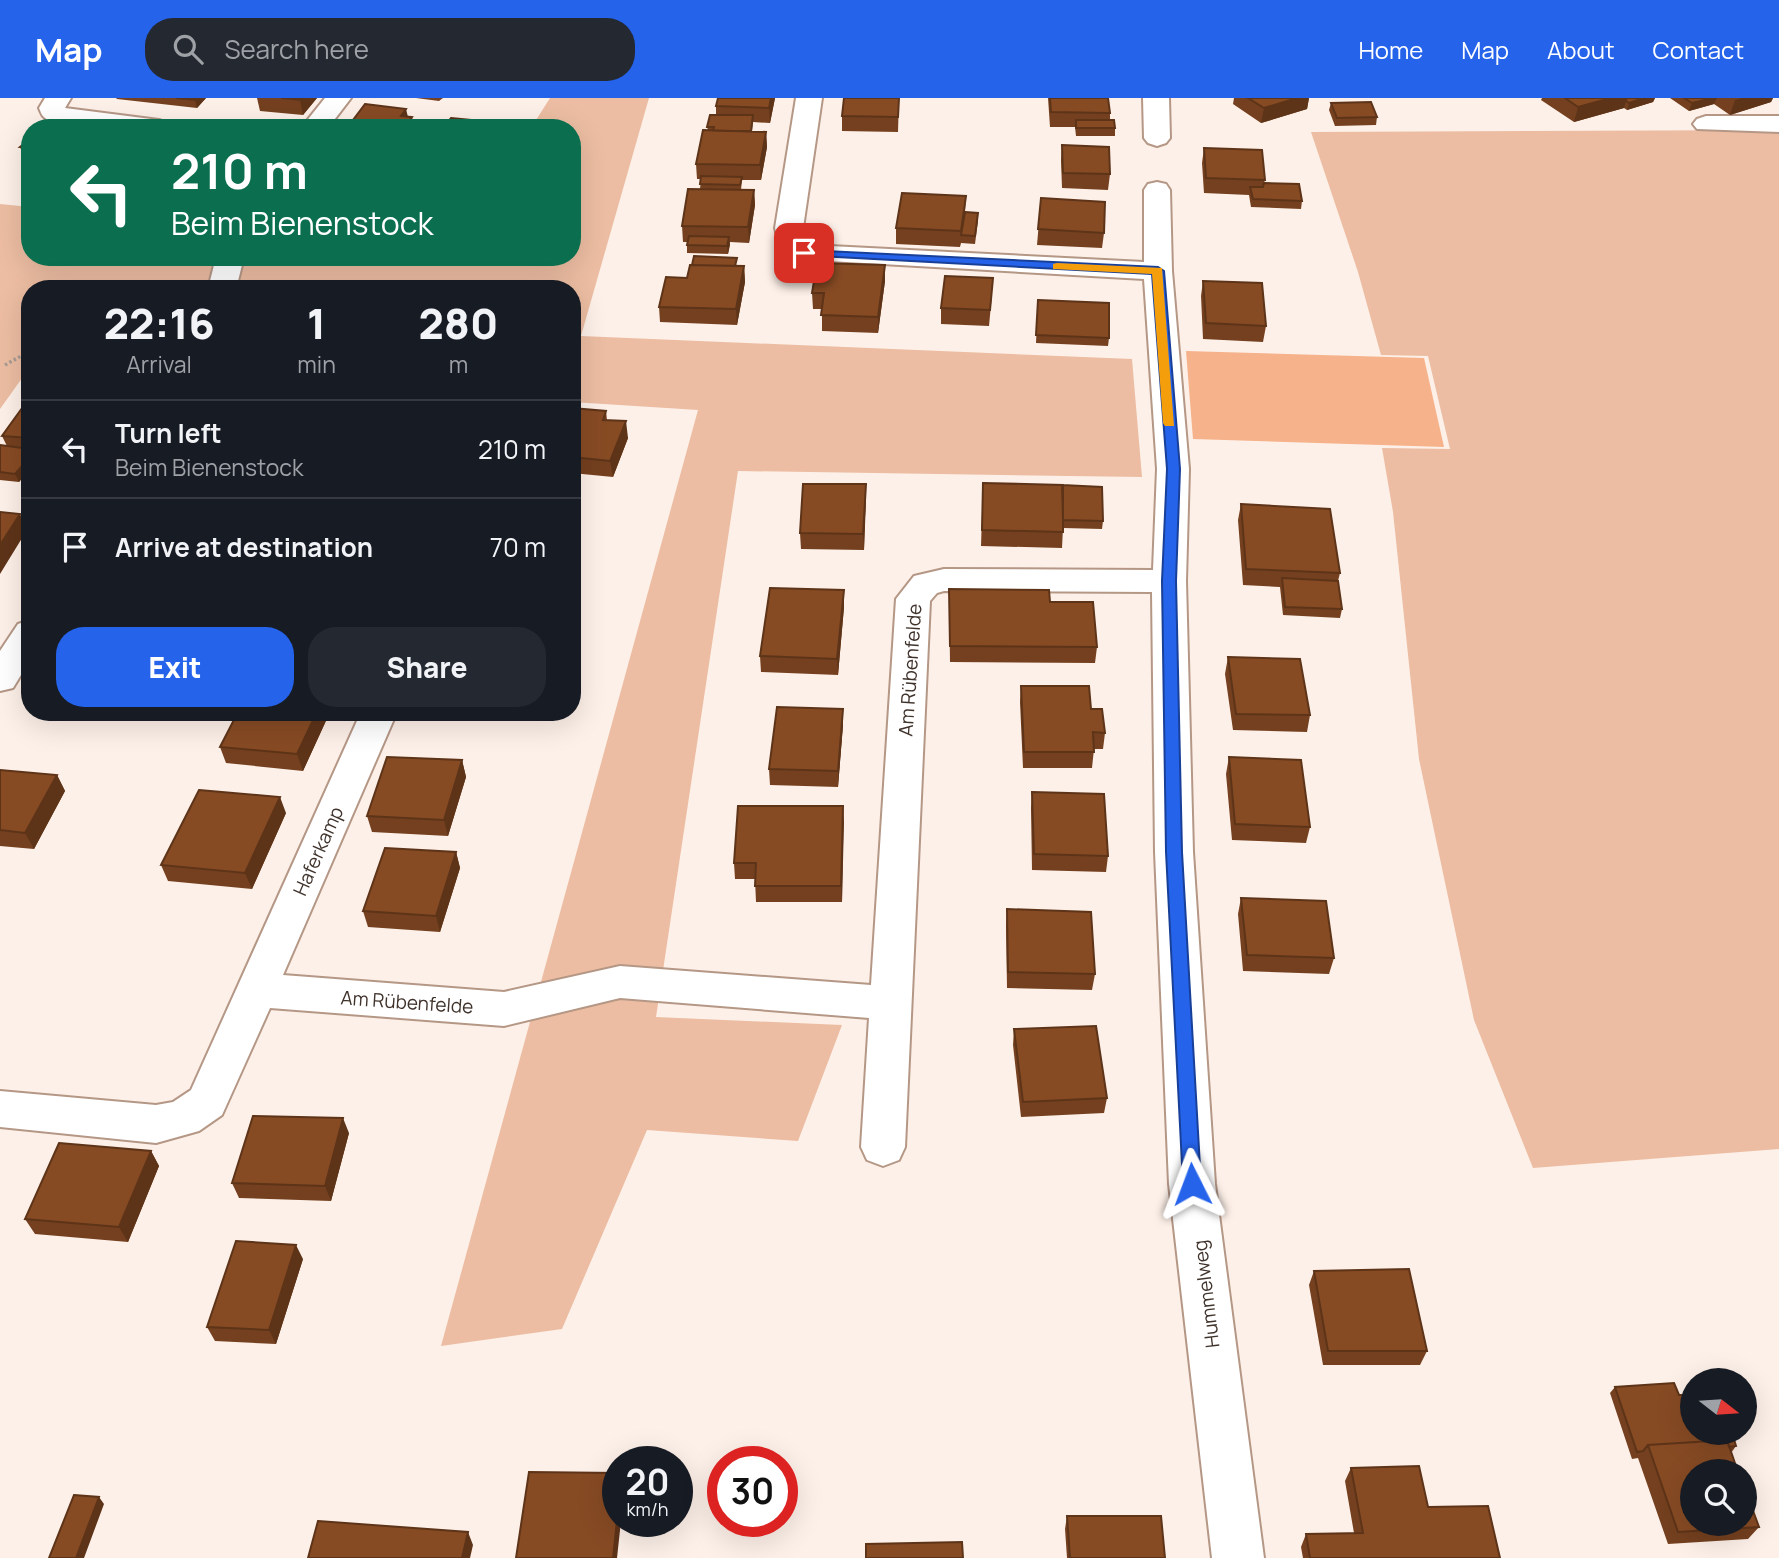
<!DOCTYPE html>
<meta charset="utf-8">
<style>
:root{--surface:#171b24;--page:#242831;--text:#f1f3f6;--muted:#9ea1a6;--line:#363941;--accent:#2563eb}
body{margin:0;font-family:Manrope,sans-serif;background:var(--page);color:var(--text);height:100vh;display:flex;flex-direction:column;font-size:26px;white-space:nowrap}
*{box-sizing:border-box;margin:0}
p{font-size:23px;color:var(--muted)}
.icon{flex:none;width:38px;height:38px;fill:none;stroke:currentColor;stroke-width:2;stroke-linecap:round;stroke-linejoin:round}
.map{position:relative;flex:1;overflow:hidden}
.sheet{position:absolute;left:21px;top:182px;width:560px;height:441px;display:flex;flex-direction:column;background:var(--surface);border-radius:28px;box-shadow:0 7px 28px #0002}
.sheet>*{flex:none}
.hud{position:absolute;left:21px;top:21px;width:560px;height:147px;border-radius:28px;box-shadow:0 7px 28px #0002;background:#0b6e4f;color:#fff;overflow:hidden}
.needle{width:46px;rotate:107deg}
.tools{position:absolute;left:1680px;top:1270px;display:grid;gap:14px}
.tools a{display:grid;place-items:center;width:77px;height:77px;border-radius:50%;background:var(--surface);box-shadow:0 7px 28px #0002;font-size:35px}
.speed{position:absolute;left:602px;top:1348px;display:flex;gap:14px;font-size:35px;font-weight:700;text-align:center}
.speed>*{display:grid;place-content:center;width:91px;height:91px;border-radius:50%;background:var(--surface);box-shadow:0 7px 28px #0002;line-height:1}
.speed small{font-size:18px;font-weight:400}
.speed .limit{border:10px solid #d22;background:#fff;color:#111}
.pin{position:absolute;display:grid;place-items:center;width:60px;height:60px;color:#fff;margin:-30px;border-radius:14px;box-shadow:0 4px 10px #0006}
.me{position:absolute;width:77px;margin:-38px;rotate:357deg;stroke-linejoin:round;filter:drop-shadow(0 0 5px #0008)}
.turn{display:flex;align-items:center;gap:24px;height:147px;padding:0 35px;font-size:32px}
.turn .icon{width:91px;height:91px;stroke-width:2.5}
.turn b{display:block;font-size:49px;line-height:60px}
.eta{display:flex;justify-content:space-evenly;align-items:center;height:119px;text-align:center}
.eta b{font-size:42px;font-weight:800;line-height:49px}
.action{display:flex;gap:14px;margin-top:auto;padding:14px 35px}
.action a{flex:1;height:80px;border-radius:28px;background:var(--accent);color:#fff;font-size:28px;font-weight:800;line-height:80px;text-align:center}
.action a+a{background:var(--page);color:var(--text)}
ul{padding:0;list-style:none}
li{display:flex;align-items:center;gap:21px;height:98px;padding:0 35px;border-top:2px solid var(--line)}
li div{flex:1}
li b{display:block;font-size:26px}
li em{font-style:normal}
header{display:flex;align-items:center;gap:42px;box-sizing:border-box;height:98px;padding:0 35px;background:var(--accent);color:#fff}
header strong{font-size:33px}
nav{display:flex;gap:38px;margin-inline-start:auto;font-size:24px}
.search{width:490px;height:63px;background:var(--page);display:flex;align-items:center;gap:18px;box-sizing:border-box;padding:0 24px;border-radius:28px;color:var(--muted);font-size:26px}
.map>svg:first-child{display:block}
</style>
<header>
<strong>Map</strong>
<div class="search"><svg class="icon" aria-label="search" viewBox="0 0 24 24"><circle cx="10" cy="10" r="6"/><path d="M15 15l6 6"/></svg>Search here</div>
<nav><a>Home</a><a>Map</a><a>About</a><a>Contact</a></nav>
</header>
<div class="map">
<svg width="1779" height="1460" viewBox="0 0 1779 1460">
<rect width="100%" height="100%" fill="#fdf0e8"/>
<path fill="#ecbda2" d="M550,0H649L581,238L1132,261L1142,379L738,373L656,919L842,927L798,1043L647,1032L562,1231L441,1248L698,312L572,304V191H30V269L0,311V106L30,109V159H572V30H531Z
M1779,32V1051L1533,1070L1474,922L1419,661L1393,414L1382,350L1450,351L1428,258L1381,257L1358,174L1311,34Z"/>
<path fill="#f6b28a" d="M1186,253L1424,260L1444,349L1193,341Z"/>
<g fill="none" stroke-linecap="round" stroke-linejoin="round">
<defs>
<path id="minor" d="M45,0H71L65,10L159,22L168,25L172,30C147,30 62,34 45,20C41,17 41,14 39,10Z
M325,0H351L328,30H301Z
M796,0H822L803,130L807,145L810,147L1144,164V92L1148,86L1157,84L1166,86L1170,92L1172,173L1189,371L1186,483L1193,754L1215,1086L1264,1460H1212L1169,1086L1155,754L1152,494L944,493L937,495L930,503L905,1049L899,1062L883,1068L867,1062L861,1049L869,920L620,900L504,928L270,910L222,1017L199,1033L156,1045L0,1029V993L156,1007L173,1004L191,992L361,614H397L283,877L504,894L620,868L871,887L896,501L914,478L944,471L1153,472L1157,371L1144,181L794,161L780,149L775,130Z
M1143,0H1169L1170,40L1166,45L1157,48L1148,45L1144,40Z
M1706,18H1779V34L1697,31L1693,26L1697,21Z
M216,159H244L236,191H208Z
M30,522V562L13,590L0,593V553L18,526Z"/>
</defs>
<use href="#minor" stroke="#b59786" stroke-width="4"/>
<path stroke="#a99c94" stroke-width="3.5" stroke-dasharray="2.5 2.5" stroke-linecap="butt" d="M5,267L30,253"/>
<use href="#minor" fill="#fff" fill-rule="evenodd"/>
</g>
<path fill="#74401f" d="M116,0H206L197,10L117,1Z
M257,0H317L303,17L260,13Z
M416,0H443L439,3Z
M718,0H775L770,25L753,24L752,33L766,34L767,49L761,82H742L741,92H754L755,107L749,145L730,144L728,156L687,155V144H683L682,128L700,91L701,81H697L696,66L708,32L707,29L716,17V8Z
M899,0L898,34L842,33V18Z
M1048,0H1108L1110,15V22L1115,30V38H1076L1075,29H1050Z
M1234,0H1309L1307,11L1261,25L1233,6Z
M1542,0H1655L1653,4L1627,12L1624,10L1574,24L1541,2Z
M1670,0H1773L1771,4L1730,17L1714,6L1689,13Z
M1331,5L1377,19L1376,27L1335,28L1329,12Z
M30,41V65L26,64L20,49Z
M1062,47L1110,76L1108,92L1062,90L1061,62Z
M1204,50L1265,82L1264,85L1302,103L1301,111L1251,109L1249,97L1204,95L1202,65Z
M966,98L965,114L978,123L975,146L961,145L960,149L896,146V130Z
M1041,100L1104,135L1102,150L1037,147Z
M885,167V183L878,235L822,233V211H813L812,195Z
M737,168H744L745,184L737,227L660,224L659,209L687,180Z
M1203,183L1266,228L1263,244L1203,241L1201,198Z
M992,196L989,228L941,226V210Z
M1038,202L1109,240L1108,248L1036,245Z
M30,299V371L19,384L0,382V347L7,348L2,338Z
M572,310L606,313L607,322L628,340L613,379L572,375Z
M983,385L1103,423L1102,431L1063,430L1062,450L981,448Z
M866,386L864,452L801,451L800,435Z
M1241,406L1340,475L1338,483L1342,511L1340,520L1283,517L1280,489L1243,487L1238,422Z
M949,491L1050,504L1097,549L1095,565L950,564Z
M844,509L838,577L761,574L760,558Z
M1228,559L1310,617L1307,634L1233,632L1225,576Z
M1021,588L1105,635L1103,651H1094L1092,670H1023L1020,604Z
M330,614L303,673L226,665L220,649Z
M413,614H488L485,622L414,618Z
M843,627L838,689L770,687L769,671Z
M1229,659L1310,729L1306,745L1232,742L1226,676Z
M462,662L466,679L448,738L372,734L367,718Z
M0,672L57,677L65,693L34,751L0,748Z
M1032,694L1108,758L1106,774L1032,772L1031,710Z
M843,708L842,804H756L755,781H735L734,765Z
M286,715L252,791L168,783L161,767Z
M456,754L460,770L440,834L368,829L363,813Z
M1241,800L1334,860L1329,876L1243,873L1238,816Z
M1007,811L1095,876L1092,892L1007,890L1006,827Z
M1014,931L1107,1000L1104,1015L1021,1019L1013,947Z
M349,1035L331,1103L239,1100L232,1085Z
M151,1053L159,1068L128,1144L35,1136L25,1121Z
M303,1161L276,1246L215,1243L207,1229Z
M1314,1173L1427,1253L1420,1267H1323L1309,1187Z
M1615,1289L1679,1297L1736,1348L1731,1355L1759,1429L1748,1441L1668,1446L1638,1360L1632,1361L1610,1295Z
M1351,1370L1428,1409L1500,1460H1303L1301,1449L1306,1436L1354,1435L1345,1383Z
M1067,1418L1165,1460H1067L1065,1431Z"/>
<path fill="#5e3419" d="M197,0H206L197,10L195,2Z
M301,0H317L303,17L300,2Z
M771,0H775L770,25L769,10Z
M1297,0H1309L1307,11L1261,25L1264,10Z
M1611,0H1627L1624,10L1574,24L1578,9Z
M1644,0H1655L1653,4L1627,12L1629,5Z
M1712,0H1717L1714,6L1689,13L1692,5Z
M1742,0H1773L1771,4L1730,17L1735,2Z
M406,11L409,23L412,19L414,30H403L401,18Z
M766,34L767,49L761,82L760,67Z
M754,92L755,107L749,145L748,129Z
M729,139L730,147L728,156L727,148Z
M885,167V183L878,235V219Z
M744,168L745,184L737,227L736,211Z
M626,323L628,340L613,379L610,363Z
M30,359V371L19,384L15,376Z
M866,386V403L864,452L863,436Z
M20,416L27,432L0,476V447Z
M844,492V509L838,577L837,561Z
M843,611V627L838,689V673Z
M317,614H330L303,673L297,656Z
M462,662L466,679L448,738L444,722Z
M57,677L65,693L34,751L25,735Z
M280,699L286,715L252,791L245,775Z
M843,708L844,724L842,804L841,788Z
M456,754L460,770L440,834L436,818Z
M343,1020L349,1035L331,1103L325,1088Z
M151,1053L159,1068L128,1144L119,1129Z
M296,1147L303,1161L276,1246L269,1232Z
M99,1399L104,1406L84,1460H76Z
M618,1413V1423H621L617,1460H613Z
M468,1434L473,1447L470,1460H462Z"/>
<path fill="#874b24" stroke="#5e3419" stroke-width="2" d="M176,0H197L195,2Z
M281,0H301L300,2Z
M718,0H771L769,10L716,8Z
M844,0H899L898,19L842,18Z
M1050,0H1108L1110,15L1051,14Z
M1248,0H1297L1264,10Z
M1565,0H1611L1578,9Z
M1627,0H1644L1629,5L1626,3Z
M1684,0H1712L1692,5Z
M1371,4L1377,19L1337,20L1331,5Z
M365,6L406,11L401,18L412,19L404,30H347Z
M710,17H753L751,33H713L714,29H707Z
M451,20L493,24L489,30H443Z
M1076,22H1114L1115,30H1076Z
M703,32L766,34L760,67L696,66Z
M30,41V50L20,49Z
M1062,47L1109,49L1110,76L1063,75Z
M1204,50L1262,52L1265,82L1206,80Z
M701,78L742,79L740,87L700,86Z
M1264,85L1299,86L1302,103L1253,101L1250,89H1263Z
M688,91L754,92L748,129L682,128Z
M902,95L966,98L961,133L896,130Z
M1041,100L1105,104L1104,135L1038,131Z
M965,114L978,115L975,138L961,137Z
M689,138L729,139L727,148L687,147Z
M694,158L737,160L735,168L692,167Z
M817,165L885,167L878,219L821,217L824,195H812Z
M690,167L744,168L736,211L659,209L666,179L687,180Z
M945,178L993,180L990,212L941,210Z
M1203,183L1262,185L1266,228L1206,225Z
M1038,202L1109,205V240L1036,237Z
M30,299V340L2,338Z
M572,310L606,313L603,322L626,323L610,363L572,359Z
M0,347L30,351V359L15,376L0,374Z
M983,385L1063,387V434L982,432Z
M803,386H866L863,436L800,435Z
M1062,387L1102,389L1103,423L1063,422Z
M1241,406L1330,411L1340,475L1246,471Z
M0,414L20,416L0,447Z
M1282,480L1338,483L1342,511L1285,509Z
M770,490L844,492L837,561L760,558Z
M949,491L1049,492L1050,504H1093L1097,549L950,548Z
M1228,559L1300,561L1310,617L1236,616Z
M1021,588H1089L1091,611H1102L1105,635L1093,634L1094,654H1024Z
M777,609L843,611L838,673L769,671Z
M238,614H317L297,656L220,649Z
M387,659L462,662L444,722L367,718Z
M1229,659L1301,662L1310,729L1235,726Z
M0,672L57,677L25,735L0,732Z
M199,692L280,699L245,775L161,767Z
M1032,694L1104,696L1108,758L1034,756Z
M738,708H843L841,788H755L756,765H734Z
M385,750L456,754L436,818L363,813Z
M1241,800L1326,803L1334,860L1247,857Z
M1007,811L1091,814L1095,876L1008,874Z
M1096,928L1107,1000L1023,1004L1014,931Z
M253,1018L343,1020L325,1088L232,1085Z
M59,1045L151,1053L119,1129L25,1121Z
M236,1143L296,1147L269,1232L207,1229Z
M1409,1171L1427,1253H1328L1314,1173Z
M1674,1285L1679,1297H1692V1335H1732L1736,1348L1729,1349L1727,1342L1648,1347L1643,1353L1637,1354L1615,1289Z
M1727,1342L1738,1374H1692V1426H1745V1391L1759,1429L1678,1434L1648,1347Z
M1419,1368L1428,1409L1488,1408L1500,1460H1310L1306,1436L1363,1435L1351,1370Z
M529,1374L618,1375V1413L613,1460H516Z
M74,1397L99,1399L76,1460H49Z
M1067,1418H1161L1165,1460H1070Z
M318,1423L468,1434L462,1460H308Z
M962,1444L963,1460H866V1446Z"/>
<path fill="#2563eb" stroke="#184099" stroke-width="2" d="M804,152L1158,169L1164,173L1180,371L1176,483L1182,754L1201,1086L1199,1091L1192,1094L1186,1091L1183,1086L1166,754L1162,483L1167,371L1152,176L800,157V153Z"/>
<path fill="#f59e0b" d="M1057,165L1162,170L1174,328H1165L1163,325L1152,176L1053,171V166Z"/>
<g text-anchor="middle" stroke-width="7" stroke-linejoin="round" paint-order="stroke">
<g font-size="19" fill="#40332c" stroke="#fff">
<text transform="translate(910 572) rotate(-86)" y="7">Am Rübenfelde</text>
<text transform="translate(318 753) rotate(-66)" y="7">Haferkamp</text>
<text transform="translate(407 904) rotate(4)" y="7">Am Rübenfelde</text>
<text transform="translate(1206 1196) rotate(-97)" y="7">Hummelweg</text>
</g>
</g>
</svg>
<div class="tools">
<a><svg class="needle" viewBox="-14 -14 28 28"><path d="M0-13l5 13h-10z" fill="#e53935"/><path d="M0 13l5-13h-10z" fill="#9ea1a6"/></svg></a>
<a><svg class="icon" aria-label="search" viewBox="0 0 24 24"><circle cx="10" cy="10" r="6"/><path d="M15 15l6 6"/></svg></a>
</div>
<div class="speed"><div>20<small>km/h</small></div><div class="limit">30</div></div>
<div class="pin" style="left:804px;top:155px;background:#d93025"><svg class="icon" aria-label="arrive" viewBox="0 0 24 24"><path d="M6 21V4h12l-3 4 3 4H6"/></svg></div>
<svg class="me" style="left:1192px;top:1086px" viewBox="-20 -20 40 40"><path d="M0-17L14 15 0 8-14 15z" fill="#2563eb" stroke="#fff" stroke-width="4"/></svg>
<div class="hud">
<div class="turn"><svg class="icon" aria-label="left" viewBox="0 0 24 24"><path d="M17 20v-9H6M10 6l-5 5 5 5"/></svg><div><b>210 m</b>Beim Bienenstock</div></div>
</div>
<section class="sheet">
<div class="eta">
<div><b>22:16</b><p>Arrival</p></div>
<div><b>1</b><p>min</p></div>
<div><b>280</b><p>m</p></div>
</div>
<ul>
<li><svg class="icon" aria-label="left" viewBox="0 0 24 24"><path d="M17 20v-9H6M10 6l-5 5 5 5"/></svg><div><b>Turn left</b><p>Beim Bienenstock</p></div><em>210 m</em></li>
<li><svg class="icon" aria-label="arrive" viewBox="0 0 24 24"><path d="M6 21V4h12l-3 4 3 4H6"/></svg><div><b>Arrive at destination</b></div><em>70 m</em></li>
</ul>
<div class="action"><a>Exit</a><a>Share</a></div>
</section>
</div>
